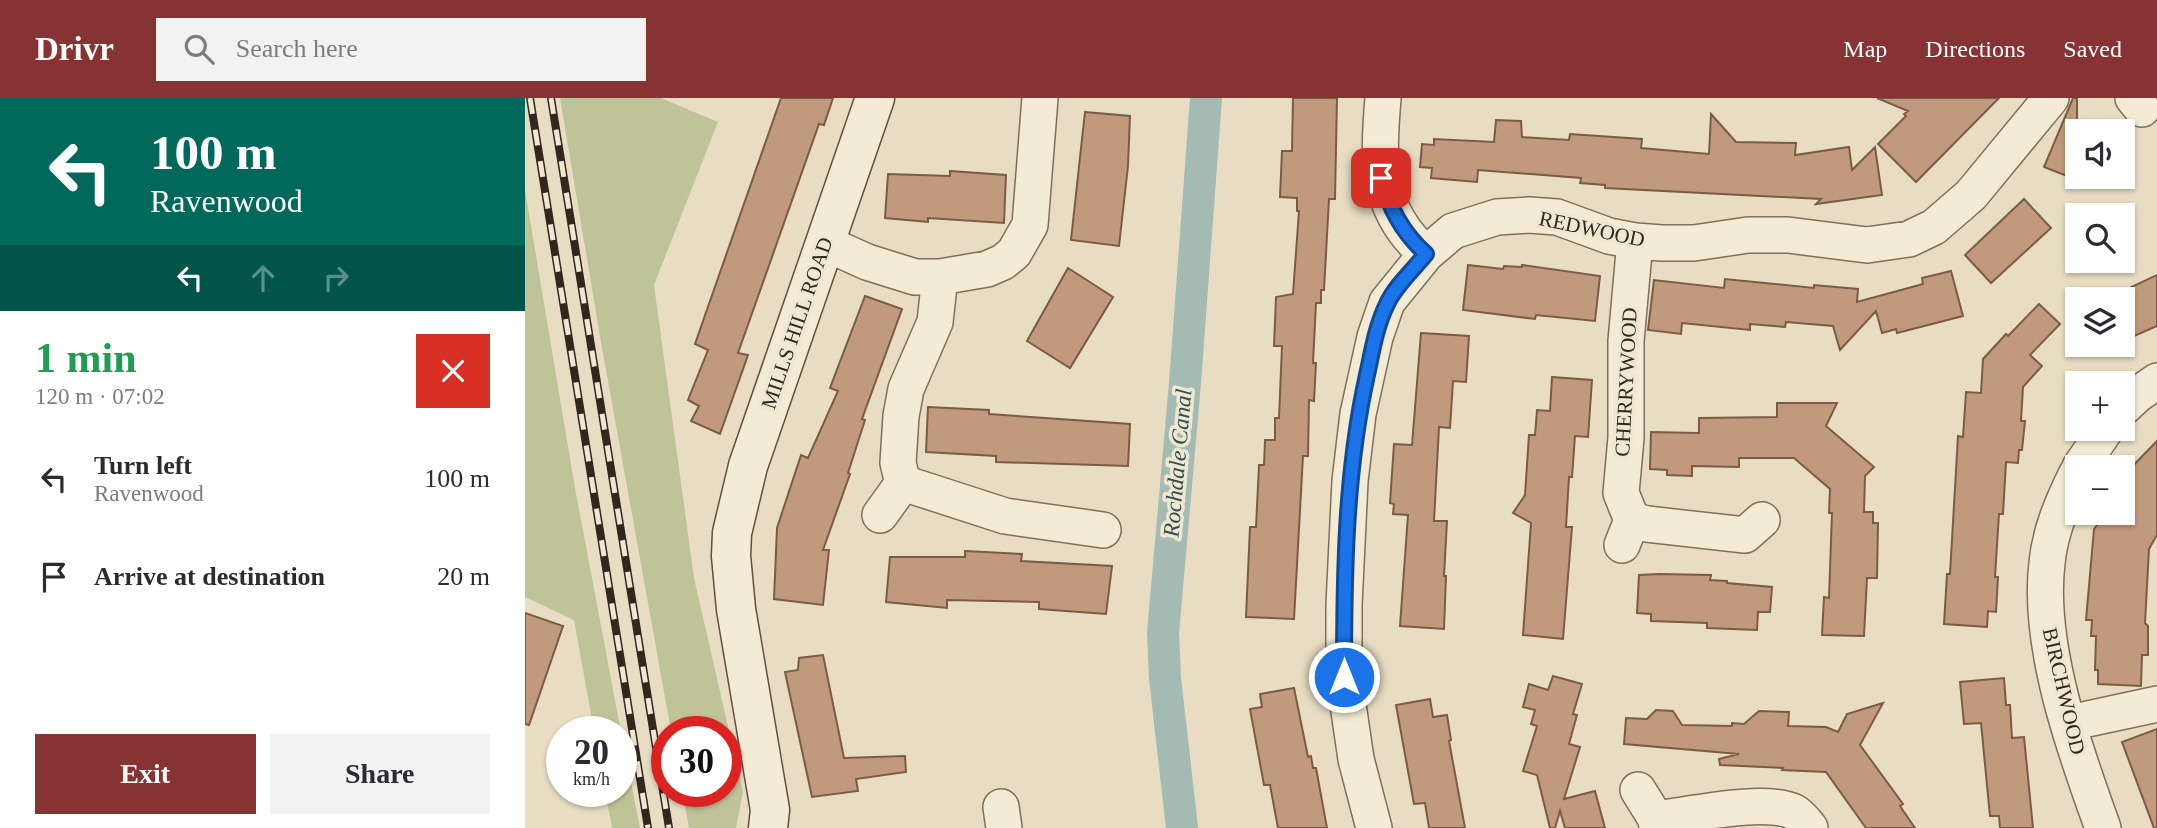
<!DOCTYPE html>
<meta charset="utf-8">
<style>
:root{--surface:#fff;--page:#f2f2f3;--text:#2b2b33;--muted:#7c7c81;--accent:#873334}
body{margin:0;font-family:Georgia,serif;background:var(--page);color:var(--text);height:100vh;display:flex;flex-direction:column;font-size:26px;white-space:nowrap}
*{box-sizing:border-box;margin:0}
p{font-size:23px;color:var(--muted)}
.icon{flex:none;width:38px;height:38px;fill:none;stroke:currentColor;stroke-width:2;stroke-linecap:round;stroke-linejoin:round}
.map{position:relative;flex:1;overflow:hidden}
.sheet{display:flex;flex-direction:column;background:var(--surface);width:525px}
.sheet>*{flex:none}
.guide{background:#00695c;color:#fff;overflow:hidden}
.fabs{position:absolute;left:1540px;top:21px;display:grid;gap:14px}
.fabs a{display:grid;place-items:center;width:70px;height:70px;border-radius:0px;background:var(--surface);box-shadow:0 2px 5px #0004;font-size:35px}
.speed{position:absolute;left:21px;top:618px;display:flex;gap:14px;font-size:35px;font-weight:700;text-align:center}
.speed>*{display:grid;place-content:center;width:91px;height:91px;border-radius:50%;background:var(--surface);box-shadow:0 2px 5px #0004;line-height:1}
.speed small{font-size:18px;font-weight:400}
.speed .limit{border:10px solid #d22;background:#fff;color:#111}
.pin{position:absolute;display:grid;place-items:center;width:60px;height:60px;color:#fff;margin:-30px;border-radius:14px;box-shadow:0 4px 10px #0006}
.me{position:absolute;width:77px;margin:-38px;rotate:0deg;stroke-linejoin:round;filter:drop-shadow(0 0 5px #0008)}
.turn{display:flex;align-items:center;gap:24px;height:147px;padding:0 35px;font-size:32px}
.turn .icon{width:91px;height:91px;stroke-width:2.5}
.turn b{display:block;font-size:49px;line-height:60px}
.lanes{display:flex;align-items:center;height:66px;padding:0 35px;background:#0003;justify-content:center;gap:35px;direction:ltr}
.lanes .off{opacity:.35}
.round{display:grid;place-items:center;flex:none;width:74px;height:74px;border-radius:0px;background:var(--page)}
.head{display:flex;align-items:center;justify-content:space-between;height:119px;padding:0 35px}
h1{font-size:42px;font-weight:700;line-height:52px;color:#1e9e55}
.cta{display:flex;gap:14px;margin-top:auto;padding:14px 35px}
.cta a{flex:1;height:80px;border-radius:0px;background:var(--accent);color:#fff;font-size:28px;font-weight:700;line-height:80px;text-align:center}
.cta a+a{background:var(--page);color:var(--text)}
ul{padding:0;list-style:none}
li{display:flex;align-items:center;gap:21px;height:98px;padding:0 35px}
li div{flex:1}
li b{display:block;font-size:26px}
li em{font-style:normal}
header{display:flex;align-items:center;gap:42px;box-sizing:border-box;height:98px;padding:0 35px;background:var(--accent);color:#fff}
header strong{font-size:33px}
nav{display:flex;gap:38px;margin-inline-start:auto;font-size:24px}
.search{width:490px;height:63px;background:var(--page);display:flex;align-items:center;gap:18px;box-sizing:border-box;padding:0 24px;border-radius:0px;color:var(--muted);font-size:26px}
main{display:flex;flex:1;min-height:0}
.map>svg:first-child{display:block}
</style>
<header>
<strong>Drivr</strong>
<div class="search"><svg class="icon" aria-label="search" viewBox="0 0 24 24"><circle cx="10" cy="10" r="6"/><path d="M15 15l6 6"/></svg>Search here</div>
<nav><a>Map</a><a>Directions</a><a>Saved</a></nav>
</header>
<main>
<section class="sheet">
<div class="guide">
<div class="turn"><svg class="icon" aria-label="left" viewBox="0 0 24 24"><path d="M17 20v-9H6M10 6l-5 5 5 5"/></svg><div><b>100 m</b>Ravenwood</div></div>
<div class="lanes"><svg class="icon" aria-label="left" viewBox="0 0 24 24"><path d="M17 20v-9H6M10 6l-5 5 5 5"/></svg><svg class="icon off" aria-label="ahead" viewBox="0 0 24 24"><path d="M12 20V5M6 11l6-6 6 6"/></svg><svg class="icon off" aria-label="right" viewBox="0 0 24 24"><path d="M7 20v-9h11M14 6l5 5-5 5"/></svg></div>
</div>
<div class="head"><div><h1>1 min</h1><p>120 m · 07:02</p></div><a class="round" style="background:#d93025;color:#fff"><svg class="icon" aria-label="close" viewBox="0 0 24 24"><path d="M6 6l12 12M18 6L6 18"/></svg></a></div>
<ul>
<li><svg class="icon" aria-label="left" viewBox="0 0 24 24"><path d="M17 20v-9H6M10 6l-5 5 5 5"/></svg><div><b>Turn left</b><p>Ravenwood</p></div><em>100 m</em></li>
<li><svg class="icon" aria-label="arrive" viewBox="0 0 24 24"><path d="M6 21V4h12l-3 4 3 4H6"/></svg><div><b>Arrive at destination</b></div><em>20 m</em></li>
</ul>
<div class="cta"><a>Exit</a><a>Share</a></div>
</section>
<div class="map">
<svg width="1632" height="730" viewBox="0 0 1632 730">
<rect width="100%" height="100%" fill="#e8ddc3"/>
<path fill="#bfc498" d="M35,0H136L193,24L129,187L169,480L218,694L211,730H164L157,693H201V634L146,633L76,244Z
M0,92L50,390L96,634L69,633L49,522L0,499Z
M96,634L115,730H87L80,693H96Z"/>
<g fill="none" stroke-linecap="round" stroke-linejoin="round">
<path stroke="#a4bbb4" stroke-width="32" d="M657,730L640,580L638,535L660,285L681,0"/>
</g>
<path fill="#c19a7d" stroke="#7c5b45" stroke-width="2" d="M256,0H308L299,27L294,26L213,255L223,257L195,336L166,323L174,308L163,302L183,252L170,246Z
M768,0H812L810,101H804L799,192H796V205H791L788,265H791L789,303L784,302L783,358H778L769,521L721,519L725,429H731L734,367H739L740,342H750V320H754L757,248H749L751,199L768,196L774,113H772V100L755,99L757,53H767Z
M1352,0H1474L1391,84L1353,46L1381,18L1379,16L1383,13Z
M1548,0H1552V82L1519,69Z
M560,14L605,18L603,68L594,148L546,142Z
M1186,16L1211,44L1271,45L1270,57L1324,49L1327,72L1350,49L1357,97L1291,106L1296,101L1080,90V87L1055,85L1056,80L953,72L952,84L906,80L907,70L895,69L897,46L909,47V41L969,44L971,22L996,23L997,39L1044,42L1045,36L1117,41L1116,50L1184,56Z
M425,73L481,77L479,125L403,120V124L360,120L363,76L425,78Z
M1499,101L1526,130L1466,185L1440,157Z
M943,167L978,171L979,168L997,169V167L1075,178L1070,223L1011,217L1010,221L938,212Z
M543,170L588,199L545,270L502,243Z
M1426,173L1438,218L1372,235L1371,231L1357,235L1351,213L1315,252L1308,228L1261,224L1260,229L1225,226V232L1157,225L1156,236L1123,232L1129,182L1199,190L1200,181L1289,190V187L1333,191L1332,204L1398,186L1397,180Z
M1632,177V228L1598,243V193Z
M340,198L377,211L337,321L340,322L323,375L325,376L298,452H304L298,507L249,501L252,430L276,357L283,360L313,293L305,290Z
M1514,206L1535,226L1505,257L1517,268L1498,289L1496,323H1500L1497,352H1494L1493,365L1481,364L1478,416H1474L1470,479H1473L1471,514L1463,513L1462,529L1419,526L1422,476H1425L1433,338L1438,339L1441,294L1456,295L1458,261L1481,236L1483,238Z
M896,235L944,238L941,284L928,283L925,330L914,329L909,423H922L919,478H921L919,531L875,528L883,417L868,416L869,406L865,405L869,346L887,347Z
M1027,279L1067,282L1063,339L1050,338L1047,379H1044L1041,429H1047L1038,541L998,537L1006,425L988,415L1000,397L1004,337H1010L1012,312L1025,313Z
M1252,305H1312L1301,328L1349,369L1340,378L1339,414H1348V425H1353L1352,480H1342L1339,538L1297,537L1299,499L1304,500L1307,415H1304L1305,391L1269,360H1214V369L1167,368V378L1142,377V372L1125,371L1126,334L1174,335V320L1252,319Z
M403,309L464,312V316L605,326L603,368L471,364V358L401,354Z
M1632,343V437L1624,451L1620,525L1623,528V557H1617L1616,588L1573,586V572H1570L1571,538H1566L1567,522H1561L1569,431L1581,415H1598V378Z
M440,453L497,456L496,463L587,468L581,516L514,511V504L422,502V510L361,504L365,459H440Z
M1134,476L1186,477L1185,482L1202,483V485L1247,489L1245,514H1233L1232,532L1182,530V525L1126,523V516L1112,515L1114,477Z
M0,515L38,528L4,627L0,626Z
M298,557L319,660L380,658L381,674L331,681L333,693L287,699L260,574L273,572L274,560Z
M1028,578L1057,586L1048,616L1052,617L1044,646L1055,649L1039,701L1070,693L1080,730H1040L1035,713L1030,730H1025L1012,677L998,673L1012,628L1006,626L1010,612L998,609L1004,586L1023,592Z
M1479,580L1481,607H1485L1487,640L1499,639L1508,730H1475L1474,718H1465L1456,625L1439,626L1435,584Z
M769,590L783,659L786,658L788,670H791L802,730H753L745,687H739L725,611L737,609L735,596Z
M905,601L908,619L922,617L926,642L924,643L940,730H904L900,705L889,706L871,607Z
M1358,605L1335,647L1378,706L1375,708L1390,730H1341L1301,674L1257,672L1258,670L1195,667L1194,661L1214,656L1099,646L1101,620L1122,621L1131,612L1148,613L1157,627L1207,628V625L1219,626L1234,613L1264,614L1263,628L1301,629L1313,634L1322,616Z
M1632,631V730H1629L1597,644Z"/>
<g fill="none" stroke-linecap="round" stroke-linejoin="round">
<defs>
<path id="street" d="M858,0C853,62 850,111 901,156
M1608,0L1617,11
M300,145L342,164L390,179H415L462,171L478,164L489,155L505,127L515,0
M415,179L410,224L381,291L376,318L373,365L378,385L480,418L578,432
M1598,310L1612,297L1632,283
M1555,369L1581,331
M1552,375C1538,403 1525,433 1522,465C1512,548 1550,653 1578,730
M355,417L378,385
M1107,422L1122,426L1220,437L1237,422
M1097,447L1107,422L1096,395L1101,340V243L1110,143
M1544,625L1632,606
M1113,692L1131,721L1132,730
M476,709L479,730
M1131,721C1164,717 1241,700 1269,714C1275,717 1281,725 1285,730
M849,730L831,661L819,579V507L825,383L833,316L850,239L862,204L901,156L928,133L972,119L1004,117L1032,119L1084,138L1110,143L1137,145H1169L1223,137H1263L1342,147L1384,141L1409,129L1446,97L1526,0"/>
<path id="secondary" d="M243,730L245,712L211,511L206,458L207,435L223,368L350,0"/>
</defs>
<use href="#street" stroke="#7f6f5c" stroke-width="38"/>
<use href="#secondary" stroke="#61503f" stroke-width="41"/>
<use href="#street" stroke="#f4ebd5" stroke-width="35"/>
<use href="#secondary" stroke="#f4ebd5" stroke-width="38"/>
<defs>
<path id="rail" d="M5,0L123,730
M26,0L144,730"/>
</defs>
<use href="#rail" stroke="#31271e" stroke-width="8"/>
<use href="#rail" stroke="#f0e7d1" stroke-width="5" stroke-dasharray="16" stroke-linecap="butt"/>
</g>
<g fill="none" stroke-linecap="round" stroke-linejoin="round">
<defs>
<path id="route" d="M819,579C819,478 820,376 842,277C847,254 851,228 862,206C870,188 889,171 901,156C877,134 865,111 856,80"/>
</defs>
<use href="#route" stroke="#114b97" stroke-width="18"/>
<use href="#route" stroke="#1a73e8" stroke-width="12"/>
</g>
<g text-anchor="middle" stroke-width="7" stroke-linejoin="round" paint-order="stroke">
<g font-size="21" fill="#31271e" stroke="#f0e7d1">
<text transform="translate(1067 131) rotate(12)" y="7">REDWOOD</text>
<text transform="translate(272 225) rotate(-71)" y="7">MILLS HILL ROAD</text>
<text transform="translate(1101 284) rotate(-87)" y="7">CHERRYWOOD</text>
<text transform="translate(1539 593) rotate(77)" y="7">BIRCHWOOD</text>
</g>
<g font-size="23" font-style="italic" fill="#2f4f4d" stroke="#f0e7d1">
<text transform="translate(652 365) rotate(-85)" y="8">Rochdale Canal</text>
</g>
</g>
</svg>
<div class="fabs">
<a><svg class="icon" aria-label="sound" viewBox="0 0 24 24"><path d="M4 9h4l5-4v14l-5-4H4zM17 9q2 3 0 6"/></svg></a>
<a><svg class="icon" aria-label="search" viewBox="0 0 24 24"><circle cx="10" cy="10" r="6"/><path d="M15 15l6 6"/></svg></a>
<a><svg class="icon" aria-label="layers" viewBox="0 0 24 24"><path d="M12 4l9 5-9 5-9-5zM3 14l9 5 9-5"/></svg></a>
<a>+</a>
<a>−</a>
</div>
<div class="speed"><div>20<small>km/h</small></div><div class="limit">30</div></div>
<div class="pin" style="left:856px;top:80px;background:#d93025"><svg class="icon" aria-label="arrive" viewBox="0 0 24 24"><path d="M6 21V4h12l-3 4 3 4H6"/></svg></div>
<svg class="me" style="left:819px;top:579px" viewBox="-20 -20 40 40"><circle r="17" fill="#1a73e8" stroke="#fff" stroke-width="3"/><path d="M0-11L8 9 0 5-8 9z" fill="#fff"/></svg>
</div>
</main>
